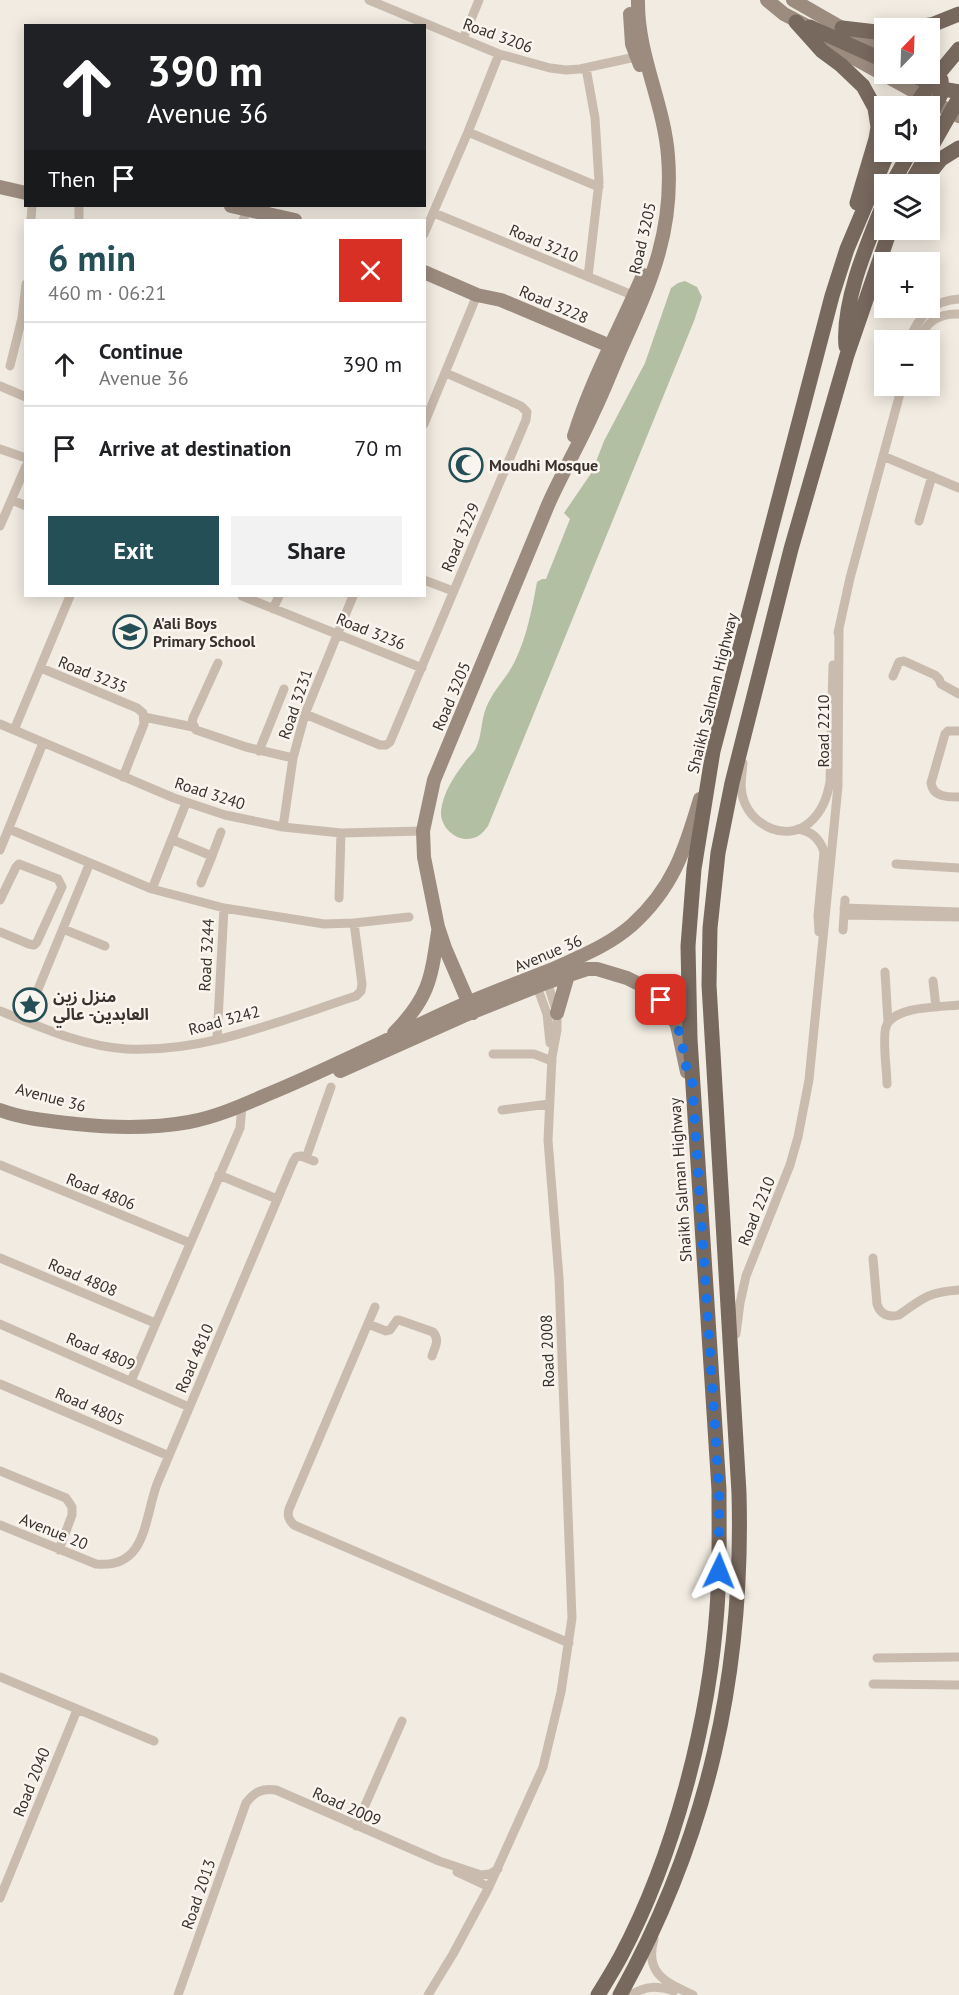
<!DOCTYPE html>
<meta charset="utf-8">
<style>
:root{--surface:#fff;--page:#f2f2f2;--text:#202124;--muted:#757577;--line:#e0e0e0;--accent:#254f56}
body{margin:0;font-family:"PT Sans","Noto Sans Arabic",sans-serif;background:var(--page);color:var(--text);height:100vh;display:flex;flex-direction:column;font-size:22px;white-space:nowrap}
*{box-sizing:border-box;margin:0}
p{font-size:20px;color:var(--muted)}
.icon{flex:none;width:33px;height:33px;fill:none;stroke:currentColor;stroke-width:2;stroke-linecap:round;stroke-linejoin:round}
.map{position:relative;flex:1;overflow:hidden}
.details{position:absolute;left:24px;top:219px;width:402px;height:378px;display:flex;flex-direction:column;background:var(--surface);border-radius:0px;box-shadow:0 3px 15px #0003}
.details>*{flex:none}
.top-card{position:absolute;left:24px;top:24px;width:402px;height:183px;border-radius:0px;box-shadow:0 3px 15px #0003;background:#202124;color:#fff;overflow:hidden}
.needle{width:39px;rotate:23deg}
.tools{position:absolute;left:874px;top:18px;display:grid;gap:12px}
.tools a{display:grid;place-items:center;width:66px;height:66px;border-radius:0px;background:var(--surface);box-shadow:0 3px 15px #0003;font-size:30px}
.pin{position:absolute;display:grid;place-items:center;width:51px;height:51px;color:#fff;margin:-26px;border-radius:12px;box-shadow:0 3px 9px #0006}
.me{position:absolute;width:66px;margin:-33px;rotate:2deg;stroke-linejoin:round;filter:drop-shadow(0 0 4px #0008)}
.turn{display:flex;align-items:center;gap:21px;height:126px;padding:0 24px;font-size:27px}
.turn .icon{width:78px;height:78px;stroke-width:2.5}
.turn b{display:block;font-size:42px;line-height:51px}
.then{display:flex;align-items:center;height:57px;padding:0 24px;background:#0003;gap:12px;font-size:22px}
.round{display:grid;place-items:center;flex:none;width:63px;height:63px;border-radius:0px;background:var(--page)}
.head{display:flex;align-items:center;justify-content:space-between;height:102px;padding:0 24px}
h1{font-size:36px;font-weight:800;line-height:45px;color:var(--accent)}
.button{display:flex;gap:12px;margin-top:auto;padding:12px 24px}
.button a{flex:1;height:69px;border-radius:0px;background:var(--accent);color:#fff;font-size:24px;font-weight:800;line-height:69px;text-align:center}
.button a+a{background:var(--page);color:var(--text)}
ul{padding:0;list-style:none}
li{display:flex;align-items:center;gap:18px;height:84px;padding:0 24px;border-top:2px solid var(--line)}
li div{flex:1}
li b{display:block;font-size:22px}
li em{font-style:normal}
.map>svg:first-child{display:block}
</style>
<div class="map">
<svg width="959" height="1995" viewBox="0 0 959 1995">
<rect width="100%" height="100%" fill="#f1ebe1"/>
<path fill="#b3bfa2" d="M685,281L697,287L702,297L694,321L488,826C482,834 477,839 466,839C452,838 440,825 441,811C443,793 454,776 465,762C468,757 474,753 476,748C482,736 481,720 486,708C493,690 507,678 515,661C527,636 532,609 537,582L542,579H546L570,519L564,513L592,472L604,441L645,363L671,288L678,283Z"/>
<g fill="none" stroke-linecap="round" stroke-linejoin="round">
<path stroke="#c9bcae" stroke-width="9" d="M369,0L499,54L550,68L566,70L580,69L640,56
M463,39L479,0
M586,68L595,118L599,182L588,277
M468,132L599,187
M434,213L637,297
M31,220L32,206
M79,220V206
M243,220L248,209
M424,234L468,132L499,54
M910,340C917,317 934,300 959,299
M918,340C927,322 938,313 959,314
M10,366L22,318L26,284
M0,386L26,397
M424,424L477,295
M0,449L26,458
M883,456L959,488
M12,500L26,506
M919,521L932,476
M0,526L26,466
M424,580L453,591
M242,596L422,668
M273,609L279,596
M838,633L850,578L902,386
M218,663L193,718L192,722L196,730L246,747L293,758
M41,668L137,708L143,713L144,724L123,777
M893,676L899,662L904,661L935,675L939,679L941,684L959,694
M305,714L380,745H386L390,742L526,420L527,412L521,406L446,373
M144,717L193,727
M0,724L174,798L225,815L283,827L341,833L423,831
M14,730L70,596
M959,731H948L945,734L931,783C933,797 947,797 959,797
M259,751L284,689
M743,763C742,776 739,789 744,801C753,826 786,842 809,823C822,812 827,798 830,782L833,665
M283,827L293,758L305,714L353,596
M9,829L152,889L224,908L324,924L354,923L409,917
M798,829C811,831 820,839 824,852L818,916L819,932
M173,840L212,856L201,883
M0,850L43,743
M212,856L221,832
M896,864L959,868
M152,889L186,803
M339,898L341,833
M0,900L16,867L19,864L58,879L62,887L37,942L34,945L29,944L0,932
M844,908L959,912
M844,915L959,917
M63,929L105,946
M843,930L845,900
M885,972L888,1022
M535,981L547,1014L550,1043
M933,981L936,1007
M0,1011C40,1027 82,1046 126,1049C205,1053 282,1020 356,996L361,991L362,984L354,923
M25,1021L89,865
M217,1039L224,908
M493,1054H534L552,1061
M887,1084C887,1070 882,1039 886,1027C892,1006 941,1007 959,1005
M502,1110L549,1104
M306,1158L331,1087
M0,1165L190,1243
M219,1175L277,1199
M0,1258L155,1323
M873,1258L877,1304C880,1314 888,1318 899,1315C923,1298 929,1292 959,1290
M375,1307L289,1509C287,1516 289,1520 294,1525L569,1643
M0,1324L189,1407
M368,1324L386,1331L390,1330L397,1320H399L433,1332C440,1340 435,1347 432,1356
M736,1334L740,1303L746,1276L790,1165L798,1137L809,1080L838,786L839,629
M131,1381L240,1128L242,1105
M0,1384L169,1456
M0,1471L66,1498L72,1507V1515L59,1550
M0,1525L96,1564C147,1569 144,1519 157,1484L293,1162L296,1157L301,1156L314,1161
M877,1658L959,1657
M0,1677L154,1741
M873,1684L959,1685
M356,1826L402,1721
M457,1872L489,1887
M0,1898L77,1710
M654,1939C644,1974 666,1982 693,1995
M178,1995L246,1803C254,1792 262,1788 276,1790L439,1861L481,1875L490,1874L498,1869
M428,1995L453,1954L489,1887L543,1767L561,1692L572,1618L559,1278L548,1140L552,1057L557,1030V1013L546,978
M631,1995C646,1985 658,1986 674,1991"/>
<path stroke="#9c8c7f" stroke-width="14" d="M767,0L784,14L805,25
M793,0L842,28L885,47
M630,14L632,44L640,65
M821,36L854,58L959,116
M0,187L26,193
M231,206L295,220
M424,272L477,295L501,300L610,346L613,352
M574,436C591,380 620,329 643,275
M473,1013L445,948L438,927L424,857L423,831L434,780L548,505C562,473 580,443 594,411C605,389 613,366 623,344C652,280 674,229 668,156C664,103 637,54 638,0
M557,1013L568,975
M394,1033C429,998 431,979 438,932
M340,1071L463,1016L548,982L587,969H597L627,978L645,987L661,1000L677,1025L687,1072
M0,1110C24,1119 50,1121 76,1124C114,1128 151,1129 189,1122C216,1117 241,1106 266,1095C332,1068 395,1035 460,1006C491,993 522,981 553,969C581,956 608,946 632,925C673,888 685,850 700,799"/>
<path stroke="#78695e" stroke-width="15" d="M796,22L822,51L841,65L863,86L875,108L878,127L876,139L857,203
M810,27L885,61
M842,28L885,33
M913,28L934,24L959,14
M910,74L943,89L959,92
M915,106L930,84L959,49
M930,116L942,92L941,80
M930,149L959,98
M892,184L910,152
M910,184L929,152
M921,184L941,159L959,148
M846,346C842,301 868,242 885,200
M598,1995C606,1982 614,1969 621,1956C674,1856 709,1722 717,1609C720,1569 719,1530 719,1490L690,1039L688,946L694,869L713,751L832,296L847,249L888,152
M620,1995C708,1836 744,1674 739,1493L709,985L710,928L718,853L732,783L791,549L847,355L890,230"/>
</g>
<g fill="none" stroke-linecap="round" stroke-linejoin="round">
<path stroke="#1a73e8" stroke-width="10" stroke-dasharray="0 18" d="M661,1000C669,1010 676,1021 680,1034C684,1049 683,1066 692,1080L719,1490V1571"/>
</g>
<defs>
<symbol id="mosque-ring" viewBox="-11 -11 22 22"><circle r="9.5" fill="#f9f5ee" stroke="#254f56" stroke-width="1.5"/><path d="M3.5-4.9A6 6 0 1 0 3.5 4.9A5 5 0 1 1 3.5-4.9Z" fill="#254f56"/></symbol>
<symbol id="school-ring" viewBox="-11 -11 22 22"><circle r="9.5" fill="#f9f5ee" stroke="#254f56" stroke-width="1.5"/><path d="M0-5L7-2L0 1L-7-2ZM-4 1L0 2.5L4 1V4Q0 6-4 4Z" fill="#254f56"/></symbol>
<symbol id="sight-ring" viewBox="-11 -11 22 22"><circle r="9.5" fill="#f9f5ee" stroke="#254f56" stroke-width="1.5"/><path d="M0-6L1.8-2.2L6-1.7L2.9 1.2L3.7 5.4L0 3.3L-3.7 5.4L-2.9 1.2L-6-1.7L-1.8-2.2Z" fill="#254f56"/></symbol>
</defs>
<g fill-rule="evenodd">
<use href="#mosque-ring" x="447" y="446" width="38" height="38"/>
<use href="#school-ring" x="111" y="613" width="38" height="38"/>
<use href="#sight-ring" x="11" y="986" width="38" height="38"/>
</g>
<g text-anchor="middle" stroke-width="5" stroke-linejoin="round" paint-order="stroke">
<g font-size="16" fill="#38312c" stroke="#f9f5ee">
<text transform="translate(498 35) rotate(20)" y="6">Road 3206</text>
<text transform="translate(642 238) rotate(-77)" y="6">Road 3205</text>
<text transform="translate(544 243) rotate(23)" y="6">Road 3210</text>
<text transform="translate(554 304) rotate(23)" y="6">Road 3228</text>
<text transform="translate(460 537) rotate(-67)" y="6">Road 3229</text>
<text transform="translate(371 631) rotate(22)" y="6">Road 3236</text>
<text transform="translate(93 674) rotate(22)" y="6">Road 3235</text>
<text transform="translate(712 693) rotate(-76)" y="6">Shaikh Salman Highway</text>
<text transform="translate(451 696) rotate(-67)" y="6">Road 3205</text>
<text transform="translate(295 704) rotate(-71)" y="6">Road 3231</text>
<text transform="translate(823 731) rotate(-90)" y="6">Road 2210</text>
<text transform="translate(210 793) rotate(18)" y="6">Road 3240</text>
<text transform="translate(548 953) rotate(-23)" y="6">Avenue 36</text>
<text transform="translate(206 955) rotate(-87)" y="6">Road 3244</text>
<text transform="translate(224 1020) rotate(-15)" y="6">Road 3242</text>
<text transform="translate(51 1097) rotate(15)" y="6">Avenue 36</text>
<text transform="translate(680 1180) rotate(-94)" y="6">Shaikh Salman Highway</text>
<text transform="translate(101 1191) rotate(22)" y="6">Road 4806</text>
<text transform="translate(756 1211) rotate(-68)" y="6">Road 2210</text>
<text transform="translate(83 1277) rotate(23)" y="6">Road 4808</text>
<text transform="translate(101 1351) rotate(23)" y="6">Road 4809</text>
<text transform="translate(547 1351) rotate(-92)" y="6">Road 2008</text>
<text transform="translate(194 1358) rotate(-67)" y="6">Road 4810</text>
<text transform="translate(90 1406) rotate(23)" y="6">Road 4805</text>
<text transform="translate(54 1531) rotate(22)" y="6">Avenue 20</text>
<text transform="translate(31 1782) rotate(-68)" y="6">Road 2040</text>
<text transform="translate(347 1806) rotate(24)" y="6">Road 2009</text>
<text transform="translate(198 1894) rotate(-71)" y="6">Road 2013</text>
</g>
<g font-size="16" font-weight="bold" fill="#38312c" stroke="#f9f5ee" text-anchor="start">
<text x="489" y="471">Moudhi Mosque</text>
<text x="153" y="629">A'ali Boys<tspan x="153" dy="18">Primary School</tspan></text>
<text x="53" y="1002">منزل زين<tspan x="53" dy="18">العابدين- عالي</tspan></text>
</g>
</g>
</svg>
<div class="tools">
<a><svg class="needle" viewBox="-14 -14 28 28"><path d="M0-13l5 13h-10z" fill="#e53935"/><path d="M0 13l5-13h-10z" fill="#757577"/></svg></a>
<a><svg class="icon" aria-label="sound" viewBox="0 0 24 24"><path d="M4 9h4l5-4v14l-5-4H4zM17 9q2 3 0 6"/></svg></a>
<a><svg class="icon" aria-label="layers" viewBox="0 0 24 24"><path d="M12 4l9 5-9 5-9-5zM3 14l9 5 9-5"/></svg></a>
<a>+</a>
<a>−</a>
</div>
<div class="pin" style="left:661px;top:1000px;background:#d93025"><svg class="icon" aria-label="arrive" viewBox="0 0 24 24"><path d="M6 21V4h12l-3 4 3 4H6"/></svg></div>
<svg class="me" style="left:719px;top:1571px" viewBox="-20 -20 40 40"><path d="M0-17L14 15 0 8-14 15z" fill="#1a73e8" stroke="#fff" stroke-width="4"/></svg>
<div class="top-card">
<div class="turn"><svg class="icon" aria-label="ahead" viewBox="0 0 24 24"><path d="M12 20V5M6 11l6-6 6 6"/></svg><div><b>390 m</b>Avenue 36</div></div>
<div class="then">Then<svg class="icon" aria-label="arrive" viewBox="0 0 24 24"><path d="M6 21V4h12l-3 4 3 4H6"/></svg></div>
</div>
<section class="details">
<div class="head"><div><h1>6 min</h1><p>460 m · 06:21</p></div><a class="round" style="background:#d93025;color:#fff"><svg class="icon" aria-label="close" viewBox="0 0 24 24"><path d="M6 6l12 12M18 6L6 18"/></svg></a></div>
<ul>
<li><svg class="icon" aria-label="ahead" viewBox="0 0 24 24"><path d="M12 20V5M6 11l6-6 6 6"/></svg><div><b>Continue</b><p>Avenue 36</p></div><em>390 m</em></li>
<li><svg class="icon" aria-label="arrive" viewBox="0 0 24 24"><path d="M6 21V4h12l-3 4 3 4H6"/></svg><div><b>Arrive at destination</b></div><em>70 m</em></li>
</ul>
<div class="button"><a>Exit</a><a>Share</a></div>
</section>
</div>
